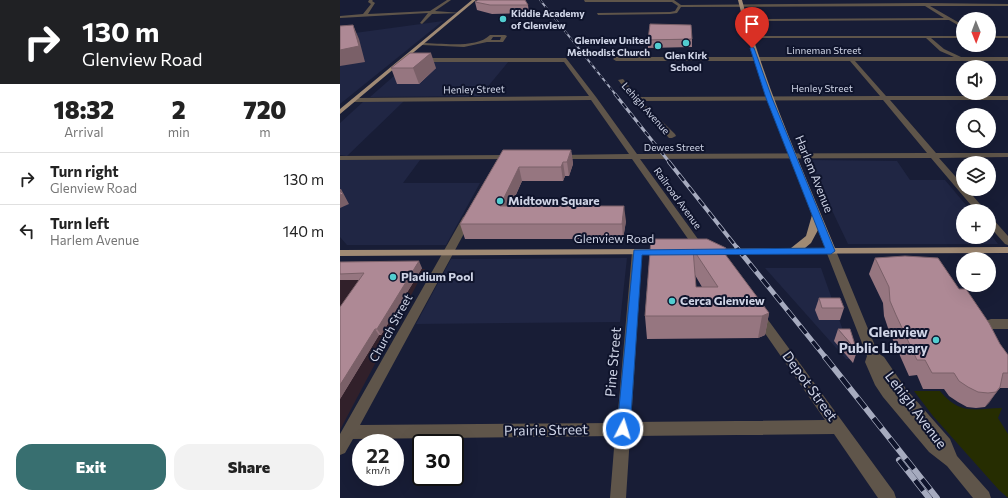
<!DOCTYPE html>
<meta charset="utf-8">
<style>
:root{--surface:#fff;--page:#f2f2f2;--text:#222;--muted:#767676;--line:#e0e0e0;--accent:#386f70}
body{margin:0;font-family:Commissioner,sans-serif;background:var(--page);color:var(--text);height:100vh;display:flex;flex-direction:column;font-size:15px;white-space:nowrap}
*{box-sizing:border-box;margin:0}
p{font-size:13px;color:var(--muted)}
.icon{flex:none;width:22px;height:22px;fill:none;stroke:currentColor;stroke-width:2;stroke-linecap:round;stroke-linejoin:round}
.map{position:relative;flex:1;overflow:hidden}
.side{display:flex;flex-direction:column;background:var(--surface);width:340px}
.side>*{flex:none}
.banner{background:#202124;color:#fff;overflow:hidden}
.needle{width:26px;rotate:179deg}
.buttons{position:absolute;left:616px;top:12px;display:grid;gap:8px}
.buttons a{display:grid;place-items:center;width:40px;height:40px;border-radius:50%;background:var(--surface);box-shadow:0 4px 16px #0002;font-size:20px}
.speed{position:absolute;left:12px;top:434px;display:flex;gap:8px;font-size:20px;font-weight:700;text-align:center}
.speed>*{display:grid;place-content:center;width:52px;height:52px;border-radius:50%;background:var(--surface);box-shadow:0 4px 16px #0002;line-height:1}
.speed small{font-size:10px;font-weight:400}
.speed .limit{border:2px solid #111;border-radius:6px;background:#fff;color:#111}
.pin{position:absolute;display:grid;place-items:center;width:34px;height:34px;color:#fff;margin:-41px -17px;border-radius:50% 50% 50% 0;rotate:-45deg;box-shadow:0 0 4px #0007}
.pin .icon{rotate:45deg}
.me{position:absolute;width:44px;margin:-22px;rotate:5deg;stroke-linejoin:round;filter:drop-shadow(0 0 3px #0008)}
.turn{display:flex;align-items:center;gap:14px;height:84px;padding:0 16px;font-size:18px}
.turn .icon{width:52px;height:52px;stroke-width:2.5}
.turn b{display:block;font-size:28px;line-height:34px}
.eta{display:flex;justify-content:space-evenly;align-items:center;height:68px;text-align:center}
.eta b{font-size:24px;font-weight:800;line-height:28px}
.primary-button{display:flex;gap:8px;margin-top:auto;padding:8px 16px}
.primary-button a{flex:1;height:46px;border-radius:16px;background:var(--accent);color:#fff;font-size:16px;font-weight:800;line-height:46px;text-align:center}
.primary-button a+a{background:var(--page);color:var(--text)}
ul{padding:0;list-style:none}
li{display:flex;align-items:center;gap:12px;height:52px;padding:0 16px;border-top:1px solid var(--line)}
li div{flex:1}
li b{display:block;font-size:15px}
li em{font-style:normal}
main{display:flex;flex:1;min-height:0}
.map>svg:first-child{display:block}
</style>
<main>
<section class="side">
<div class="banner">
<div class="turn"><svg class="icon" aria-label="right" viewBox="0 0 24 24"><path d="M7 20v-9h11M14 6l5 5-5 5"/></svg><div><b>130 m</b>Glenview Road</div></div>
</div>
<div class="eta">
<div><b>18:32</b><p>Arrival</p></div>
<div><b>2</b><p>min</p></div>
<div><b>720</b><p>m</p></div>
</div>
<ul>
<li><svg class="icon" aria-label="right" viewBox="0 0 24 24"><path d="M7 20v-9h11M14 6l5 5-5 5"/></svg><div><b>Turn right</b><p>Glenview Road</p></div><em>130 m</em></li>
<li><svg class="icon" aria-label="left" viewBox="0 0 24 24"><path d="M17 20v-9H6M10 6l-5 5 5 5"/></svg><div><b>Turn left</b><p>Harlem Avenue</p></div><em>140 m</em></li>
</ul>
<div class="primary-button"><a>Exit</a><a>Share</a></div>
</section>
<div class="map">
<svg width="668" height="498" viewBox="0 0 668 498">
<rect width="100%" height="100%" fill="#181d36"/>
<path fill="#202644" d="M103,21L0,104V35Z
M71,61H169L140,96L30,97Z
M24,101H64L7,156L0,155V123Z
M0,160H80L63,183H140L106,245H7L0,237Z
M468,160L557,161L570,180H605L631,211H623V237H649V232L658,244H508Z
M287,258L280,322L76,324L111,259Z
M425,268H481L512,356V359H506Z"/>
<path fill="#31202a" d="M0,269H85L0,430Z"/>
<path fill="#262d01" d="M574,391H600C620,415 633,409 662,408L658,418L668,434V498L659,490L593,416Z"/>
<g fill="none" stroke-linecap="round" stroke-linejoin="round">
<path fill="#5f554a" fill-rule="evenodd" d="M29,0H33L32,1L35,3L28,14L90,11L107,0H111L95,11L121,13L92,14L82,24L80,23L88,13L0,18V16L23,14L31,4L28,2Z
M244,0H334L341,5L584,3L668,4V6H590L623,25V28L609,20L404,21L402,20L404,19L604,18L585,6L341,7L337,13L330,14L258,15L257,13L330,12L335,11L338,6L332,2H245Z
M150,35H165L167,36L163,42H147L124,47L82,45L80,44L82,43C101,43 136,49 150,35ZM153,37H161L160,40H151Z
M409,36H623V38H591L604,49L621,57H668V61H515L546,96H668V100H550L596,153H668V157L599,158L623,185V189H627L646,211H636L591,158L300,159L363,246V251L358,254L354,253L353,246L292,159H215V155H218L289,154L251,100L14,102L11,100L14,98L249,96L224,62H80L77,60L80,58H226L256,97L297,154L587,153L543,100L301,101L335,134L336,136L332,138H329L294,100L278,80L283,79L298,97L540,96L510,61H276L273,59L276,57H614L600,51L586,38H407Z
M649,36H668V38H649Z
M172,155L176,157L175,159L0,160V156Z
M128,214L133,217L20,425L277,423L292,252L297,249L302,252L291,422L485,420L415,319L413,316L415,313L419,312L423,313L554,492L556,498H538L494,434L290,436L286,498H270L275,436L13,439L5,453L0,455V434L123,217Z
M649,217L652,218L668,236V245L665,244L649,226Z
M491,248L496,251L538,353L544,357L566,389L610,439L617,456L649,492L651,498H633L607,466L589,452L543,397L535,385L525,362L527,356L486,251Z
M651,319H668V329H649L648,335L644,337L640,335L637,326L639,323Z"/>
<path fill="#a08a74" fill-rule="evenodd" d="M132,0H136L0,114V109Z
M398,0H402C425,86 461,166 495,248L668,247V253L368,254L367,252L368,250L372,249L451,248L466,236L472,215L426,96L406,32ZM478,230L485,248H465L471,243Z
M324,249L328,250L329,252L328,254L0,256V250Z"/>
<defs>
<path id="rail-far4" d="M200,0L276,95"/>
<path id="rail-far3" d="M275,94L330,163"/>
<path id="rail-far2" d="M329,162L398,249"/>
<path id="rail-far1" d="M397,248L486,358"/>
<path id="rail" d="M485,357L597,498
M559,460L589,498"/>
</defs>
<use href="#rail-far4" stroke="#a6abbf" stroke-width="2"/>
<use href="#rail-far3" stroke="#a6abbf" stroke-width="3"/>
<use href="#rail-far2" stroke="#a6abbf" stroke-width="4"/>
<use href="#rail-far1" stroke="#a6abbf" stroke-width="5"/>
<use href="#rail" stroke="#a6abbf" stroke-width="6"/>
<use href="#rail-far4" stroke="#0f142c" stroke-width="1.5" stroke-dasharray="4" stroke-linecap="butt"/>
<use href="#rail-far3" stroke="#0f142c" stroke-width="2" stroke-dasharray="6" stroke-linecap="butt"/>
<use href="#rail-far2" stroke="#0f142c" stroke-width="2.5" stroke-dasharray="8" stroke-linecap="butt"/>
<use href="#rail-far1" stroke="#0f142c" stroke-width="3.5" stroke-dasharray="10" stroke-linecap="butt"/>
<use href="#rail" stroke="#0f142c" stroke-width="4.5" stroke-dasharray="13" stroke-linecap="butt"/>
</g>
<path fill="#967680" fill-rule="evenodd" d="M135,2L188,5L189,13L152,14L137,10Z
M352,39V47L308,48V40Z
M51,68H96L79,84H57Z
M163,150H231L233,164L229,176H225L223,181H182L171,206L286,221L283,239H125L120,224Z
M311,239L386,248L385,255L429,313L425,335L418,338L307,339L305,316ZM355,275L362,287H356Z
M535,258L619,289L668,355V388H660L645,407L636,408L627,407L618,402L609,396L604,389H583L577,375L569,376L549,331L544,316L543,303L529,274Z
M0,262L82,268L41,335H39L0,399L19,280H0Z
M479,298L504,308L500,320H479L475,310Z
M498,329L517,351L513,363L494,341Z"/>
<path fill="#7a6068" d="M13,25L19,39L25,62L0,66V50Z
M91,53L96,68L79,84L73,68Z
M231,150L233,164L229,176L227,162Z
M223,162L225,176L223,181L221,167Z
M179,167L182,181L164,221L160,206Z
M0,189H1L9,204L0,208Z
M284,206L286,221L283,239L282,224Z
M79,261L82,268L41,335L37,329Z
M429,313L425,335L418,338L422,316Z
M35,329L39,335L0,399V385Z
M660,387L649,403L645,407L656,392Z"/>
<path fill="#ae8995" stroke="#7a6068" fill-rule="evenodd" d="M138,0H185L188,5H150L135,2Z
M310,24L351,25L352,39L308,40Z
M13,25L19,46L0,50V26Z
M70,53H91L73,68H51Z
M163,150H231L227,162H223L221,167H179L160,206H284L282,224H120Z
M0,191L3,194L0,195Z
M311,239H367L386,248L385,254L429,313L422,316H305ZM353,249L378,287H356Z
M565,256L598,258L619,289H626L649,323L660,344L668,355V373H663L660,387L656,392L648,393L638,392L628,387L619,381L614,373H592L585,360H577L556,315L550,301L549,287L535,258Z
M79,261L37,329H35L0,385V307L24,273L0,274V262Z
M479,298H500L504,308H482Z
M498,329H510L517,351Z"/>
<path fill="#1a73e8" stroke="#114b97" d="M412,47L414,48L432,98L495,251L491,254L302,255L290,429L288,433L283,435L278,433L277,429L294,250L485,248L426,98L410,48Z"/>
<g fill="#52cdd0" stroke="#0f142c" stroke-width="1.5">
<circle cx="163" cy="19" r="4"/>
<circle cx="346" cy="43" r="4"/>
<circle cx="318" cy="46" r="4"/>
<circle cx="160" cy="201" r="4"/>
<circle cx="53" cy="277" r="4"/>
<circle cx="332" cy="301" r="4"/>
<circle cx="596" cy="340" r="4"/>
</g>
<g text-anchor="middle" stroke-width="4" stroke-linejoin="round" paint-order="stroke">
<g font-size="10" font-weight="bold" fill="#cfd4e6" stroke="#0f142c" text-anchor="start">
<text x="171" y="17">Kiddie Academy<tspan x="171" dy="12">of Glenview</tspan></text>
<text x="310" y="44" text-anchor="end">Glenview United<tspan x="310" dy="12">Methodist Church</tspan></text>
<text x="346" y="59" text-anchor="middle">Glen Kirk<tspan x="346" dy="12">School</tspan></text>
</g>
<g font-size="10" fill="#cfd4e6" stroke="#0f142c">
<text x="484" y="54">Linneman Street</text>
<text x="482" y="92">Henley Street</text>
<text transform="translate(134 89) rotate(-1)" y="4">Henley Street</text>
<text transform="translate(306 108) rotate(48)" y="4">Lehigh Avenue</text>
<text x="334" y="151">Dewes Street</text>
<text transform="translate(338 198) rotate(54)" y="4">Railroad Avenue</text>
</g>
<g font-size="12" fill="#cfd4e6" stroke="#0f142c">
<text transform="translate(474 174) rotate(68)" y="4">Harlem Avenue</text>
<text x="274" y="243">Glenview Road</text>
<text transform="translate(51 328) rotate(-61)" y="4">Church Street</text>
</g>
<g font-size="12" font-weight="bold" fill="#cfd4e6" stroke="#0f142c" text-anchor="start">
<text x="168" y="205">Midtown Square</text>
<text x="61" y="281">Pladium Pool</text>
<text x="340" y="305">Cerca Glenview</text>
</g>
<g font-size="14" font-weight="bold" fill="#cfd4e6" stroke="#0f142c" text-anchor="end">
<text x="588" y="337">Glenview<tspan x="588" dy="16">Public Library</tspan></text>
</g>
<g font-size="14" fill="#cfd4e6" stroke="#0f142c">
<text transform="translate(273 362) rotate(-85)" y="5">Pine Street</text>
<text transform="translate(470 386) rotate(54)" y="5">Depot Street</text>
<text transform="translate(576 410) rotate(53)" y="5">Lehigh Avenue</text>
<text transform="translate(206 430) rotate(-1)" y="5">Prairie Street</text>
</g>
</g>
</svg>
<div class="buttons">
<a><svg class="needle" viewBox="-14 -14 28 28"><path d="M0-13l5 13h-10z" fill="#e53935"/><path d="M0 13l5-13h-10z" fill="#767676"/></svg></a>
<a><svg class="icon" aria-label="sound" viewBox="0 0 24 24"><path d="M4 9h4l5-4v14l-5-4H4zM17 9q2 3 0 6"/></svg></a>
<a><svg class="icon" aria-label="search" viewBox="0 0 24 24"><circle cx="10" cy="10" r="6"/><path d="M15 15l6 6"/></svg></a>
<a><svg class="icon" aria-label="layers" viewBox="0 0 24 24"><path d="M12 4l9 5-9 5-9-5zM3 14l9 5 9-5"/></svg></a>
<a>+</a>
<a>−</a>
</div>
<div class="speed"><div>22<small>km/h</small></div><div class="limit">30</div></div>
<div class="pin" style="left:412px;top:48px;background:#d93025"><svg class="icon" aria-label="arrive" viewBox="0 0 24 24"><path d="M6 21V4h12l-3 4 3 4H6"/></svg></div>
<svg class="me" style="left:283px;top:429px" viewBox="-20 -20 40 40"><circle r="17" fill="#1a73e8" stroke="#fff" stroke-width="3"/><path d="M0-11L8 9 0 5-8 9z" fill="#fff"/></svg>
</div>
</main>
